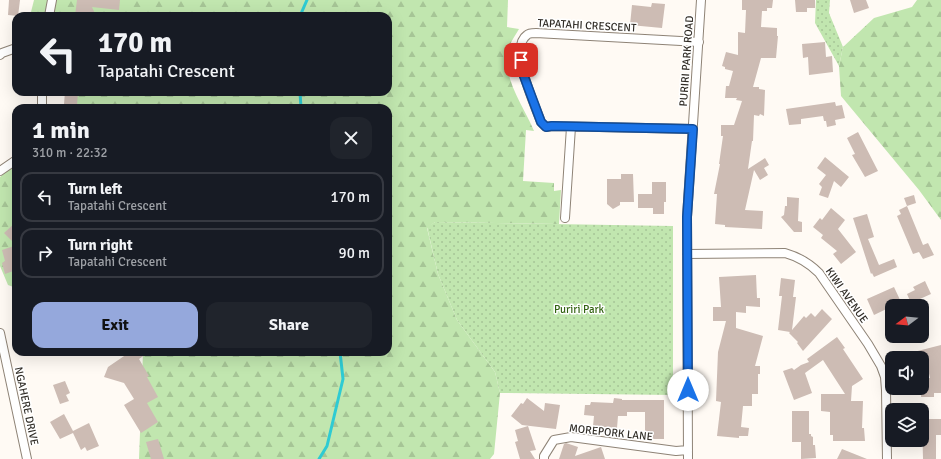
<!DOCTYPE html>
<meta charset="utf-8">
<style>
:root{--surface:#171b24;--page:#20242c;--text:#f1f3f6;--muted:#9ea1a6;--line:#363941;--accent:#95a8dc}
body{margin:0;font-family:Signika,sans-serif;background:var(--page);color:var(--text);height:100vh;display:flex;flex-direction:column;font-size:15px;white-space:nowrap}
*{box-sizing:border-box;margin:0}
p{font-size:13px;color:var(--muted)}
.icon{flex:none;width:22px;height:22px;fill:none;stroke:currentColor;stroke-width:2;stroke-linecap:round;stroke-linejoin:round}
.map{position:relative;flex:1;overflow:hidden}
.details{position:absolute;left:12px;top:104px;width:380px;height:252px;display:flex;flex-direction:column;background:var(--surface);border-radius:12px;box-shadow:0 4px 16px #0002}
.details>*{flex:none}
.top-card{position:absolute;left:12px;top:12px;width:380px;height:84px;border-radius:12px;box-shadow:0 4px 16px #0002;background:#171b24;color:var(--text);overflow:hidden}
.needle{width:26px;rotate:254deg}
.buttons{position:absolute;left:885px;top:299px;display:grid;gap:8px}
.buttons a{display:grid;place-items:center;width:44px;height:44px;border-radius:8px;background:var(--surface);box-shadow:0 4px 16px #0002;font-size:20px}
.pin{position:absolute;display:grid;place-items:center;width:34px;height:34px;color:#fff;margin:-17px;border-radius:8px;box-shadow:0 2px 6px #0006}
.me{position:absolute;width:44px;margin:-22px;rotate:0deg;stroke-linejoin:round;filter:drop-shadow(0 0 3px #0008)}
.turn{display:flex;align-items:center;gap:14px;height:84px;padding:0 20px;font-size:18px}
.turn .icon{width:52px;height:52px;stroke-width:2.5}
.turn b{display:block;font-size:28px;line-height:34px}
.round{display:grid;place-items:center;flex:none;width:42px;height:42px;border-radius:12px;background:var(--page)}
.headline{display:flex;align-items:center;justify-content:space-between;height:68px;padding:0 20px}
h1{font-size:24px;font-weight:700;line-height:30px}
.button{display:flex;gap:8px;margin-top:auto;padding:8px 20px}
.button a{flex:1;height:46px;border-radius:12px;background:var(--accent);color:#111;font-size:16px;font-weight:700;line-height:46px;text-align:center}
.button a+a{background:var(--page);color:var(--text)}
ul{padding:0;list-style:none}
li{display:flex;align-items:center;gap:12px;height:50px;margin:0 8px 6px;padding:0 12px;border:2px solid var(--line);border-radius:12px}
li div{flex:1}
li b{display:block;font-size:15px}
li em{font-style:normal}
.map>svg:first-child{display:block}
</style>
<div class="map">
<svg width="941" height="459" viewBox="0 0 941 459">
<defs>
<pattern id="forest-firs" width="22" height="20" patternUnits="userSpaceOnUse"><rect width="22" height="20" fill="#c1e6af"/><path d="M5 1l3.5 6h-7zM16 11l3.5 6h-7z" fill="#a6c596"/></pattern>
<pattern id="park-dots" width="8" height="8" patternUnits="userSpaceOnUse"><rect width="8" height="8" fill="#c1e6af"/><path d="M2 2h.1M6 6h.1" fill="none" stroke="#a6c596" stroke-width="1.8" stroke-linecap="round"/></pattern>
</defs>
<rect width="100%" height="100%" fill="#fffaf4"/>
<path fill="url(#forest-firs)" d="M34,0H508L507,27L519,29C516,34 512,40 510,45C498,73 524,106 534,131L526,130L523,181L554,183V191L561,190L559,224L435,222L427,228L438,274L457,320L495,372L500,393L494,454L490,459H139L143,352H388V108H73L67,92H388V16H30Z
M917,0H941V220L919,190L841,96L839,66L843,47L874,18L912,7Z
M16,162V288L8,285L0,266V177Z"/>
<path fill="url(#park-dots)" d="M816,0H830L829,13L843,47L839,66L815,23Z
M435,222L673,226V395L500,393L495,372L457,320L438,274L427,227Z"/>
<g fill="none" stroke-linecap="round" stroke-linejoin="round">
<path stroke="#2ecbd3" stroke-width="3" d="M300,16L307,0
M300,92L301,108
M319,459L327,446L343,379L340,352"/>
</g>
<path fill="#cdbcb4" d="M9,0H20L18,16L8,15Z
M77,0H120L119,10L92,7L96,16H75Z
M742,0H773L772,8H767V11H762L761,27L777,28V36H778L776,58H761L753,87H759V89L765,90L764,116L760,114L759,116L754,115L753,141H752L748,169L765,158L769,165L764,168L768,175L760,180L754,170L745,210L763,211L762,229L725,227V225L715,224L717,194H714L720,164H719L723,136H721V125H734L742,101L736,100L737,98H725L726,86H729L733,71L725,69V67L722,66L726,52L738,55V32L745,33L746,10H742Z
M795,0H815V8H807V12H796Z
M850,0H866L869,8L854,13Z
M652,3L665,4L662,28L630,25L632,5L651,7Z
M825,42L826,57L832,56L833,72L809,75L808,57L803,58L802,44Z
M65,92H78L77,105L64,104Z
M835,102L836,106L842,105L845,118L835,120L836,125L827,127L826,121H824L823,116L801,119V124L789,125L786,109Z
M858,132L878,171L865,177L852,155L855,154L847,138Z
M825,157L849,177L841,187L834,181L828,198L819,195L822,187L819,184L826,175L817,168Z
M621,174H633L634,202H620V205L613,209L607,204V179H621Z
M652,182H666V202H664V214H653V208H638V194H652Z
M914,195L916,203L907,206L904,198Z
M787,197L799,198L798,221L802,222V232H794L781,217L784,215L785,206H787Z
M907,206L923,245L928,243L934,255L923,259L919,252L913,254L897,216L901,214L899,210Z
M831,208L845,220L838,229L856,252L841,264L833,254L837,251L821,238L823,235L813,227L820,218L822,220Z
M867,214L874,237L868,239L879,265L894,259L897,267L874,277L872,273L871,274L853,218Z
M16,222V245L4,233Z
M14,246L16,251V270L5,274L2,263L5,261L2,250Z
M756,275L757,298H760V307L746,306V313L736,312V328L763,336L755,366H760V374H758V394H752V406H743L741,427L749,428L748,436H739V438L717,436L721,402L716,401L718,352L726,321H713V307H721L719,277Z
M781,278L795,280L793,297H796L792,330L804,316L806,318L811,313L815,317L822,309L832,319L803,351L797,343L798,342L789,333L790,332L778,330L782,296H779Z
M925,281L931,294L911,303L907,294L915,290L913,287Z
M894,287L901,302L874,315L867,299Z
M837,337L845,348L843,349L863,379L852,386L851,401H863L862,428H864L865,441H833V435H830V412L821,411V394H845L823,360L805,373L812,393L794,400L783,371L792,368L794,370L801,365L809,362L807,359Z
M941,345V393H934V397H921L922,378H930L926,360L922,361V358H903L902,355Z
M130,352H149L139,359L149,376L147,377L158,397L147,403L158,422L141,433L124,405L134,399L124,383L104,377L108,367Z
M65,381L70,393L66,395L69,401L60,404L53,385Z
M527,398L544,411L545,403L560,405L556,429L522,425L511,416L521,403L523,404Z
M614,398L622,399V400H664V439H645V412H627V416H618L617,428L593,426L594,416L584,415L585,405H590L591,402L613,403Z
M792,411H809V434H811V436L813,437V445H815L816,458L801,459V442H792Z
M64,414L73,431L89,423L99,446L87,451L85,447L81,450L73,433L60,439L50,422Z
M922,419H941V435H936V459H923Z
M528,426L536,450L530,451L535,459H520L515,442L518,441L515,430Z
M158,439L164,459H151L146,442Z
M566,443L578,447L575,456L601,447L605,459H559L564,444Z
M842,449L867,459H837Z"/>
<g fill="none" stroke-linecap="round" stroke-linejoin="round">
<defs>
<path id="minor" d="M49,16L52,0
M0,55L2,53L16,48
M42,108V92
M693,129L552,126L546,127L541,122C535,105 508,48 527,35C529,33 533,33 536,33L699,42
M0,171L16,160
M565,218L571,127
M687,254L785,253C799,257 809,263 819,273L868,344L881,366L885,377L886,390L887,459
M0,333L27,459
M544,459V456L554,440L571,437L676,451L688,450
M688,459L687,217L701,0"/>
</defs>
<use href="#minor" stroke="#8e8376" stroke-width="10"/>
<use href="#minor" stroke="#fff" stroke-width="8"/>
</g>
<g fill="none" stroke-linecap="round" stroke-linejoin="round">
<defs>
<path id="route" d="M521,60L522,71L541,122L546,127L552,126L693,129L687,217L688,390"/>
</defs>
<use href="#route" stroke="#114b97" stroke-width="10"/>
<use href="#route" stroke="#1a73e8" stroke-width="7"/>
</g>
<g text-anchor="middle" stroke-width="3" stroke-linejoin="round" paint-order="stroke">
<g font-size="11" fill="#302c26" stroke="#fff">
<text transform="translate(587 25) rotate(3)" y="4">TAPATAHI CRESCENT</text>
<text transform="translate(686 61) rotate(-86)" y="4">PURIRI PARK ROAD</text>
<text transform="translate(847 295) rotate(55)" y="4">KIWI AVENUE</text>
<text transform="translate(27 406) rotate(78)" y="4">NGAHERE DRIVE</text>
<text transform="translate(611 432) rotate(6)" y="4">MOREPORK LANE</text>
</g>
<g font-size="11" fill="#336311" stroke="#fff">
<text x="579" y="313">Puriri Park</text>
</g>
</g>
</svg>
<div class="buttons">
<a><svg class="needle" viewBox="-14 -14 28 28"><path d="M0-13l5 13h-10z" fill="#e53935"/><path d="M0 13l5-13h-10z" fill="#9ea1a6"/></svg></a>
<a><svg class="icon" aria-label="sound" viewBox="0 0 24 24"><path d="M4 9h4l5-4v14l-5-4H4zM17 9q2 3 0 6"/></svg></a>
<a><svg class="icon" aria-label="layers" viewBox="0 0 24 24"><path d="M12 4l9 5-9 5-9-5zM3 14l9 5 9-5"/></svg></a>
</div>
<div class="pin" style="left:521px;top:60px;background:#d93025"><svg class="icon" aria-label="arrive" viewBox="0 0 24 24"><path d="M6 21V4h12l-3 4 3 4H6"/></svg></div>
<svg class="me" style="left:688px;top:390px" viewBox="-20 -20 40 40"><circle r="19" fill="#fff"/><path d="M0-13L10 11 0 6-10 11z" fill="#1a73e8"/></svg>
<div class="top-card">
<div class="turn"><svg class="icon" aria-label="left" viewBox="0 0 24 24"><path d="M17 20v-9H6M10 6l-5 5 5 5"/></svg><div><b>170 m</b>Tapatahi Crescent</div></div>
</div>
<section class="details">
<div class="headline"><div><h1>1 min</h1><p>310 m · 22:32</p></div><a class="round"><svg class="icon" aria-label="close" viewBox="0 0 24 24"><path d="M6 6l12 12M18 6L6 18"/></svg></a></div>
<ul>
<li><svg class="icon" aria-label="left" viewBox="0 0 24 24"><path d="M17 20v-9H6M10 6l-5 5 5 5"/></svg><div><b>Turn left</b><p>Tapatahi Crescent</p></div><em>170 m</em></li>
<li><svg class="icon" aria-label="right" viewBox="0 0 24 24"><path d="M7 20v-9h11M14 6l5 5-5 5"/></svg><div><b>Turn right</b><p>Tapatahi Crescent</p></div><em>90 m</em></li>
</ul>
<div class="button"><a>Exit</a><a>Share</a></div>
</section>
</div>
